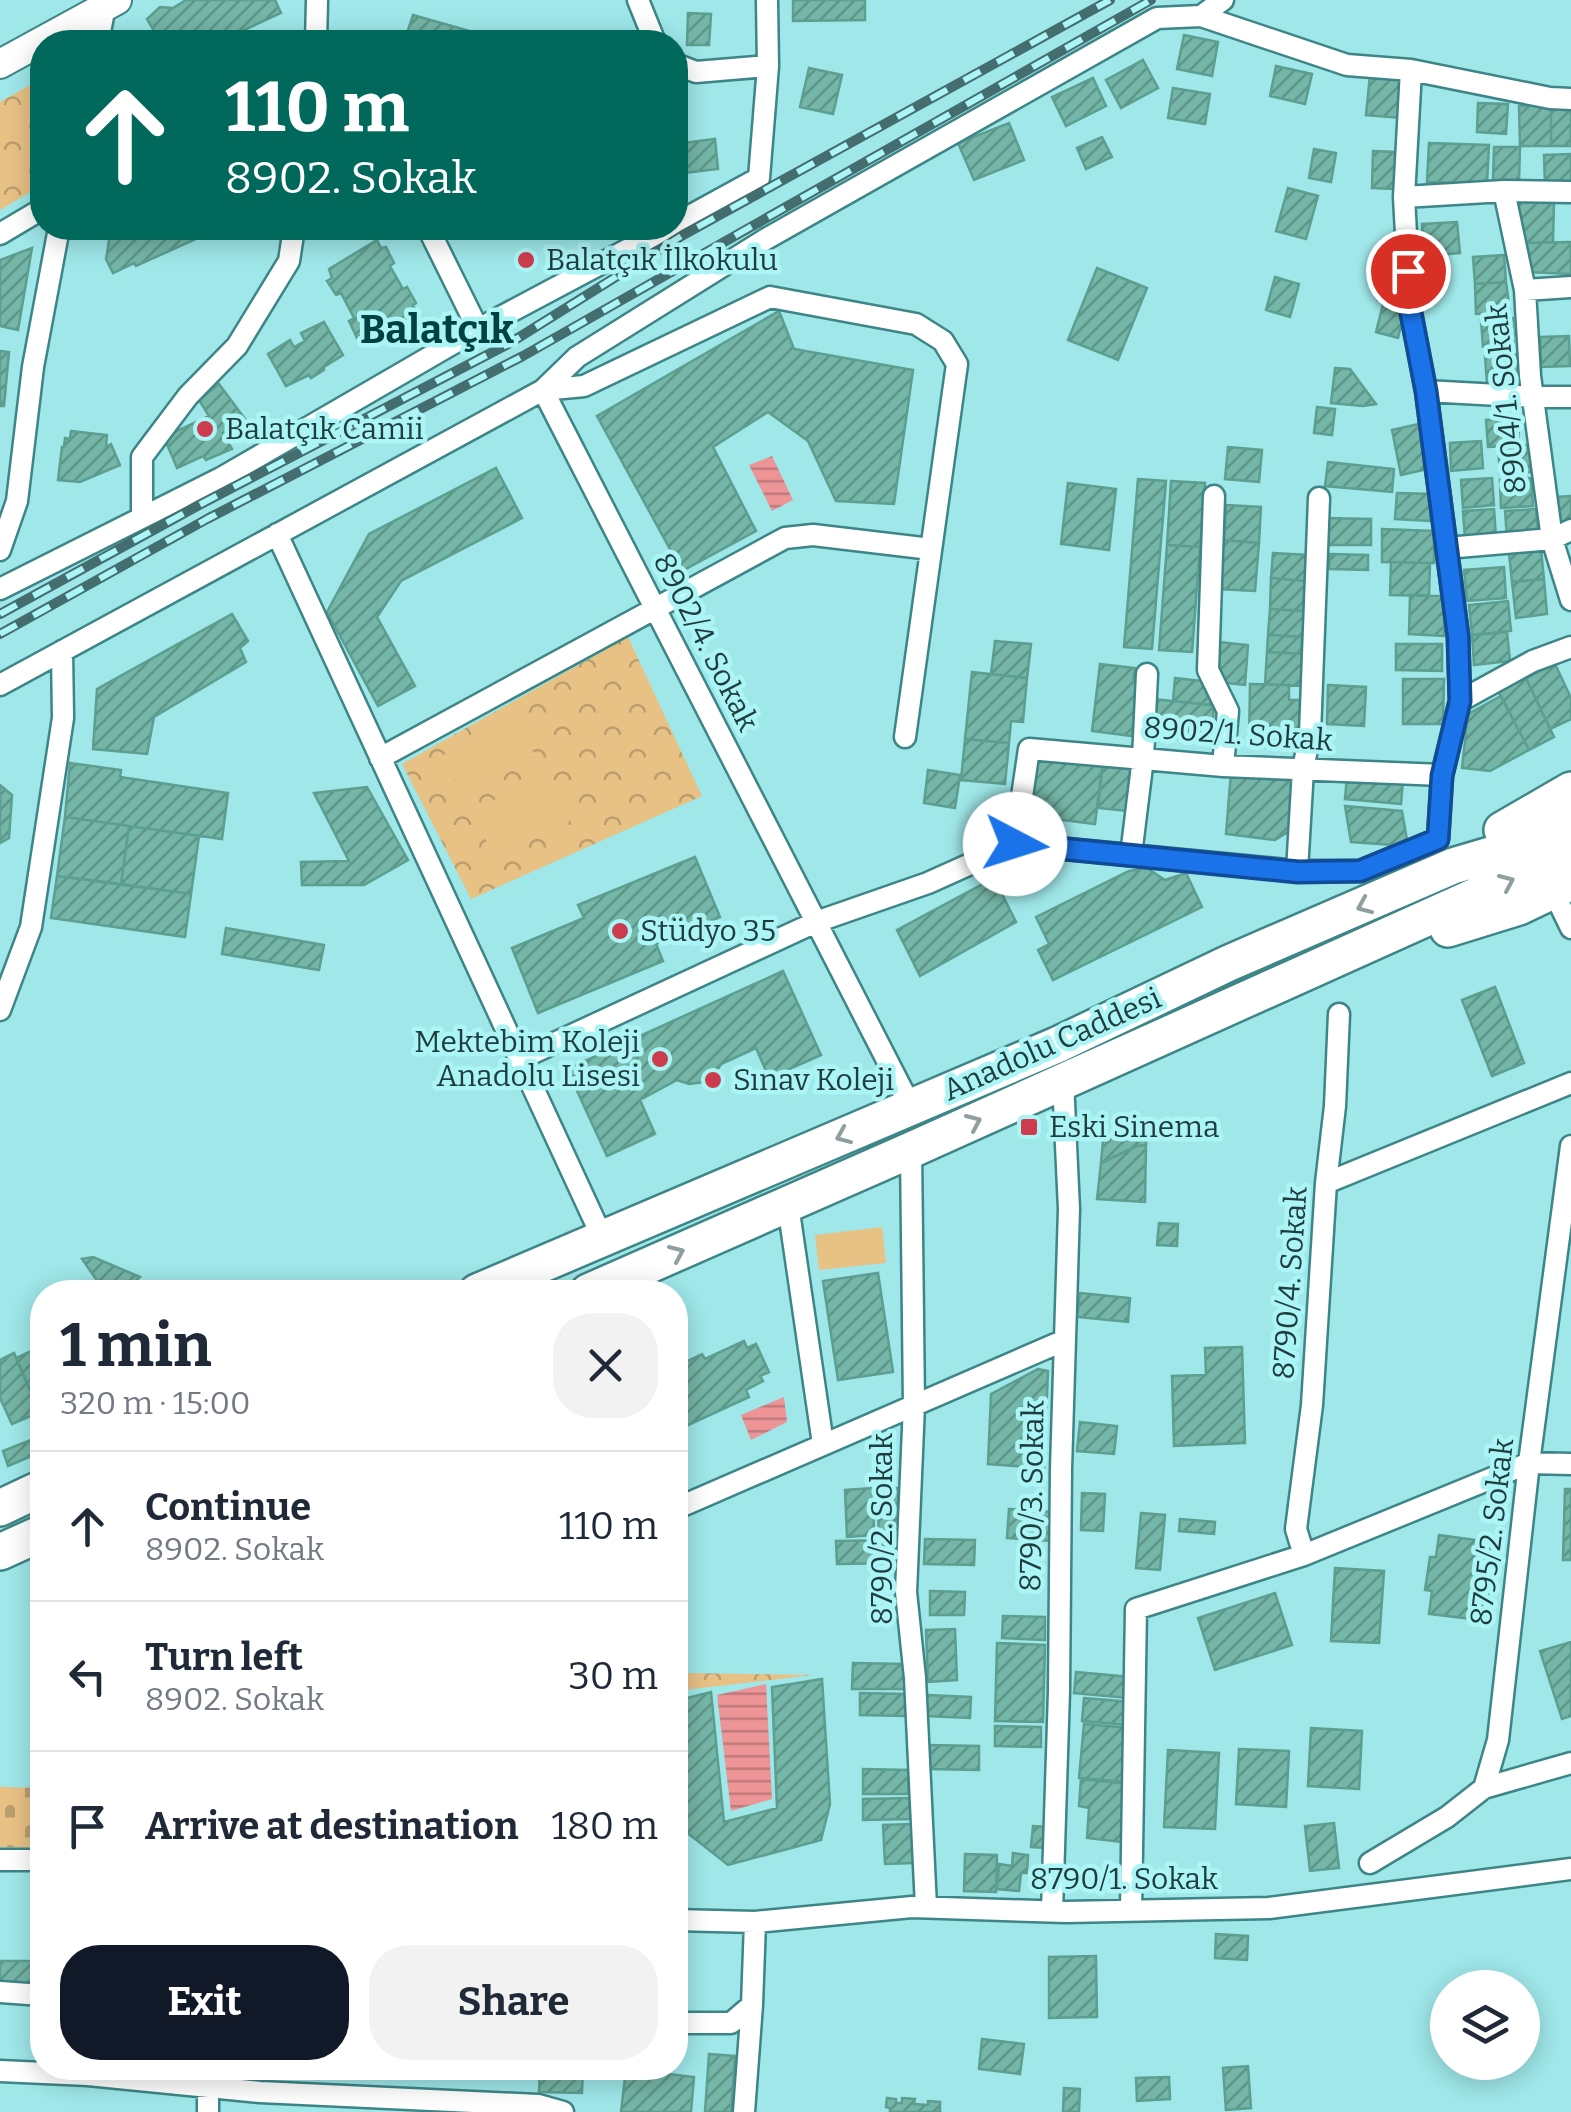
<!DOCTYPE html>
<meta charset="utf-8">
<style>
:root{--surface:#fff;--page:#f2f2f3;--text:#1f2937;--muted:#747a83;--line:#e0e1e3;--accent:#111827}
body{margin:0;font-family:Bitter,serif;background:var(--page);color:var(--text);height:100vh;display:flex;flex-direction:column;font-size:38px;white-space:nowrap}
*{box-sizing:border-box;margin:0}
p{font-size:32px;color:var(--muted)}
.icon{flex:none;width:55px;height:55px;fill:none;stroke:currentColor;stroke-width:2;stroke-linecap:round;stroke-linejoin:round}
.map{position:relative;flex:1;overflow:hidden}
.panel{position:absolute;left:30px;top:1280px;width:658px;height:800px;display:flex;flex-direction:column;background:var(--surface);border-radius:40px;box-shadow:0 5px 25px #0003}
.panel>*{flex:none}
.hud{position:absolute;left:30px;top:30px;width:658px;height:210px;border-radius:40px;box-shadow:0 5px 25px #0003;background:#00695c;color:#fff;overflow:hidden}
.controls{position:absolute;left:1430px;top:1970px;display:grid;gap:20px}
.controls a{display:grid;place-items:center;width:110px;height:110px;border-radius:50%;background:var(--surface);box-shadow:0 5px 25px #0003;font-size:50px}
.pin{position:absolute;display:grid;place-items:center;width:85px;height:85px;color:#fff;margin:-42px;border:5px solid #fff;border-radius:50%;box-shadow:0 2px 10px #0007}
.me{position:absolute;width:110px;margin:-55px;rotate:95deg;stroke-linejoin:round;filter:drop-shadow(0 0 8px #0008)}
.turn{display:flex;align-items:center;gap:35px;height:210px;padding:0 30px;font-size:45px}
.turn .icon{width:130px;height:130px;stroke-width:2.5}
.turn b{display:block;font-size:70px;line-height:85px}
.round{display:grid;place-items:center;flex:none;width:105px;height:105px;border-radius:40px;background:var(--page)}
.overview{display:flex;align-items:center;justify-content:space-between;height:170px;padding:0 30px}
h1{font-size:60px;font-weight:700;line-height:75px}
.primary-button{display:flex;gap:20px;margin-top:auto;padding:20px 30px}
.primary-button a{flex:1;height:115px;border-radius:40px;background:var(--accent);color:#fff;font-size:40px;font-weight:700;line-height:115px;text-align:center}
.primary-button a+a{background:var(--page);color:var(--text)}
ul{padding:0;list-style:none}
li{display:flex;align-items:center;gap:30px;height:150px;padding:0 30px;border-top:2px solid var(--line)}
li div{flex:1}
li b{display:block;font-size:38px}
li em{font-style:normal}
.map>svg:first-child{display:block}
</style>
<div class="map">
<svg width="1571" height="2112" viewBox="0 0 1571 2112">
<defs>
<pattern id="cemetery-stones" width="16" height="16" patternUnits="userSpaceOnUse" patternTransform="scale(2.5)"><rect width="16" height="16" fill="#e8c185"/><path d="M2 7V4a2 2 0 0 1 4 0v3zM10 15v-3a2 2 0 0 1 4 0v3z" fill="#bb9e6e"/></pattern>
<pattern id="park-crowns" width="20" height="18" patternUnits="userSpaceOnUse" patternTransform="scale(2.5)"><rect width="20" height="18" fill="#e8c185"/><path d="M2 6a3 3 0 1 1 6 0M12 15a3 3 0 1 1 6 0" fill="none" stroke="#bb9e6e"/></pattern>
<pattern id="water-rules" width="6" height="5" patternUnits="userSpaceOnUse" patternTransform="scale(2.5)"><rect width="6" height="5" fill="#ec9496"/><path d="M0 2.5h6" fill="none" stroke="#bf7a7c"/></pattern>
<pattern id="building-hatch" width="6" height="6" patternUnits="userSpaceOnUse" patternTransform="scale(2.5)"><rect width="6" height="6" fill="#74b6a7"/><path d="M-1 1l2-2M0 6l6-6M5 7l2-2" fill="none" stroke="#5f9589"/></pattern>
</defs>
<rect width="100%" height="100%" fill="#9fe7e9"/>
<path fill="url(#cemetery-stones)" d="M0,1784L1,1787L42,1788V1848L0,1847Z"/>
<path fill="url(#park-crowns)" d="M42,78V185L0,210V102Z
M628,637L702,796L471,899L402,764Z
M684,1673L813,1675L684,1690Z"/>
<path fill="#e8c185" d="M513,717L535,755L462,793L442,756Z
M547,774L570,821L495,858L472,811Z
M882,1227L886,1263L819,1270L815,1235Z"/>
<path fill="url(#water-rules)" d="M772,456L793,500L772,511L749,465Z
M784,1397L787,1422L751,1440L741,1415Z
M766,1684L772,1799L731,1811L717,1695Z"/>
<path fill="url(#building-hatch)" stroke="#5c9e8f" stroke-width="2.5" d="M186,0H275L281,13L218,42H156L157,36L147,19L160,7L173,8Z
M793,0H865V20L793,21Z
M688,13L711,14L709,45H687Z
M413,15L508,42H404Z
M1184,35L1218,42L1212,76L1177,69Z
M1143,60L1158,88L1121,108L1106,80Z
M1276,66L1312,74L1305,104L1270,96Z
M809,68L842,75L833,114L800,107Z
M1370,75L1405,79L1401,118L1366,115Z
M1093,78L1106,106L1066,126L1052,97Z
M1173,88L1210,94L1205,124L1168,118Z
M1478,103L1508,104L1506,134L1477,132Z
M1551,105V146H1520L1519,106Z
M1551,105H1571V146H1551Z
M1009,123L1024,160L974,180L958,143Z
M1102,137L1112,157L1086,169L1077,148Z
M715,139L718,169L675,174V144Z
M1429,143L1489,145L1487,184L1427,182Z
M1494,147H1520L1519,182L1493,181Z
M1314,149L1336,153L1331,182L1309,178Z
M1373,151L1397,152L1394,189L1372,188Z
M1571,154V186H1545L1544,155Z
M1288,188L1318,196L1306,239L1276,231Z
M1514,197L1554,201L1553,242L1526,243Z
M1457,222L1460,253L1424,256L1422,224Z
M111,228H220L136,266L134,263L113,273L106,259Z
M377,240L381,248L386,247L394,263L390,266L403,289L407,287L416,303L413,305L417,312L369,341L363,334L357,338L349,321L354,318L341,293L336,295L327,281L332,278L329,269Z
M1571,242V274L1528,272L1526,243Z
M32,248L18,330L0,326V260Z
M1504,255L1506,282L1475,284L1473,257Z
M1377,265H1399L1400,299L1378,300Z
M1097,268L1147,288L1118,360L1068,340Z
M1275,277L1299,284L1290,317L1266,310Z
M1506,282L1510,312L1476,314L1475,284Z
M1383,304L1405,309L1398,338L1376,332Z
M779,311L794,349L913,370L894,504L836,501L808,441L768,412L713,447L756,531L682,571L597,416Z
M1513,318L1514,345L1483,347L1481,320Z
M324,322L343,355L324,367V370L311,378L309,375L286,386L268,354L290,340L294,347L305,341L301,333Z
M1569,336L1570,366L1541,367L1540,337Z
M0,351L9,352L4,406H0Z
M1517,354L1518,382L1487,384L1485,356Z
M1335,368L1350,369L1376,404L1363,406L1331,403Z
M219,384L245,419L223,433L232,449L206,460L203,456L177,468L164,437L209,416L199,400Z
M1317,407L1335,409L1332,435L1314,433Z
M1518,418L1519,445L1488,447L1486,420Z
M1423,423L1432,468L1401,475L1392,430Z
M71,431L107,435L106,447L111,444L120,465L80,482L58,480L62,447H64L65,438L70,439Z
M1481,441L1483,468L1451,471L1450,443Z
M1529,445L1531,472L1500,474L1498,447Z
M1228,447L1262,450L1259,482L1225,479Z
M1328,462L1394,469L1392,492L1325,486Z
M496,468L522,518L401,581L377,617L415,686L378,706L327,612L369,534Z
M1492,478L1494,505L1463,508L1461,480Z
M1531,478L1533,506L1501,508L1500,480Z
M1138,479L1166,481L1152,649L1124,647Z
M1171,481L1205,483L1200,547L1167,545Z
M1068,483L1116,489L1109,550L1061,544Z
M1397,493L1432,494L1430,521L1395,519Z
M1571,496V521L1558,526L1556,497Z
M1226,505L1261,507L1259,543L1224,540Z
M1494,509L1496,537L1465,539L1463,511Z
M1536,509L1538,536L1507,538L1505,511Z
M1325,518L1371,519V545H1324Z
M1382,529L1434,531V563L1382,562Z
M1221,540L1259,543L1255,591L1218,589Z
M1167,545L1200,547L1192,652L1159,650Z
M1541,550L1544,579L1512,582L1509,553Z
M1273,553L1307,555L1305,581L1271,578Z
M1330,554L1368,555V570L1329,569Z
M1391,562L1430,563L1429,596L1390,595Z
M1504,567L1506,598L1467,601L1464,570Z
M1271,578L1305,581L1303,611L1270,609Z
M1544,579L1547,614L1516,618L1512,582Z
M1410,595L1445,596L1444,636L1409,634Z
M1508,601L1511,631L1472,635L1469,605Z
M1270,609L1308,611L1306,637L1268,635Z
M232,614L248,641L240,648L246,662L154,717L147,754L93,749L97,689Z
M1507,632L1510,661L1474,665L1472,635Z
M1268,635L1302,637L1301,654L1267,652Z
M995,641L1031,644L1027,678L991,674Z
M1219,642L1248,645L1245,685L1215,682Z
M1396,644H1442V671L1396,670Z
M1267,652L1305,654L1303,686L1265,684Z
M1100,664L1135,668L1133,682L1139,683L1132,736L1092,731Z
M1555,664L1571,698V719L1550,729L1526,678Z
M972,672L1027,678L1023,722L1011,721L1009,743L965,739Z
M1175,678L1212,682L1210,705L1173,701Z
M1526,678L1554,737L1529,750L1498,691Z
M1403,679H1444L1443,724H1403Z
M1250,684L1289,685V700H1304L1300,751L1249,745Z
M1328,685L1366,687L1364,726L1327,724Z
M1501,696L1529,750L1490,771L1462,768L1468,714Z
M1153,699L1214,705L1212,733L1193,731L1192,740L1149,735Z
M965,739L1009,743L1005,784L961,780Z
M1037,753L1103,761L1095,824L1030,816Z
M1103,761L1132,764L1127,811L1098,808Z
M70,763L121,770L120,777L228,793L222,839L65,817Z
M928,770L960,775L955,808L924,803Z
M1231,772L1294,774L1288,832L1275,840L1226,834Z
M1347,775L1403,780L1401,804L1345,799Z
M0,785L12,795L9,838L0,843Z
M367,787L408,860L364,885H302L301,862L349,861L314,793Z
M1345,806L1402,811L1408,846L1351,842Z
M65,817L129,826L121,884L57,876Z
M129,826L199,836L191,894L121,884Z
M695,857L720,917L656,944L663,961L538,1013L512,948L584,918L578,905Z
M1147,868L1165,880L1186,873L1202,907L1053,980L1038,950L1049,944L1036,917L1129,871Z
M57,876L191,894L185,937L51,918Z
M994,878L1016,922L920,976L897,930Z
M226,928L324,945L319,970L222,954Z
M783,971L821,1055L769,1078L756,1048L721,1064L715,1074L704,1082L689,1084L677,1080L640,1100L655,1134L607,1156L567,1069Z
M1495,987L1524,1063L1492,1076L1462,1000Z
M1146,1122V1145L1137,1146L1101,1163L1103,1140Z
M1146,1145L1145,1202L1097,1199L1101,1163L1137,1146Z
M1159,1223L1178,1224L1177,1246L1157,1245Z
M93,1257L140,1277L124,1292H105L82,1259Z
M878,1273L893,1372L838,1380L823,1281Z
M1080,1293L1130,1298L1128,1322L1077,1317Z
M744,1341L747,1348L756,1344L769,1372L760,1376L763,1381L746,1390L749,1397L675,1431V1373L679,1371L677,1366L702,1354L705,1359Z
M42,1346V1407L38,1409L16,1358Z
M1242,1347L1245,1443L1174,1446L1172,1376L1206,1375L1205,1348Z
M14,1353L40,1412L12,1424L0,1398V1360Z
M1038,1369L1048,1371L1044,1468L988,1464L991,1394Z
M1080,1422L1117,1426L1114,1454L1077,1451Z
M36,1438L41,1452L8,1466L3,1451Z
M873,1488L874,1535L847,1537L845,1490Z
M898,1488L899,1534H879L877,1489Z
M1565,1489H1571V1560H1563Z
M1082,1493L1105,1494L1103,1531L1081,1530Z
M1009,1509L1053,1512L1052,1541L1007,1538Z
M1141,1513L1165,1515L1160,1570L1136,1568Z
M1180,1519L1215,1522L1214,1534L1179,1531Z
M1439,1535L1490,1542L1488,1563L1492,1564L1488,1598L1483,1597L1481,1620L1429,1614L1432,1591L1425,1590L1430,1557H1436Z
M925,1539L975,1540L974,1565L924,1564Z
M900,1540V1563L837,1564L836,1541Z
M1335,1568L1384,1571L1379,1643L1331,1641Z
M930,1591L965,1592L964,1615H930Z
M1275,1593L1292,1645L1215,1670L1198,1618Z
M1003,1616L1045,1617V1640L1002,1638Z
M955,1629L957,1680L928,1682L926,1630Z
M1571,1642V1716L1562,1719L1540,1651Z
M997,1643L1045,1645L1043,1722L995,1721Z
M853,1663L906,1664V1689H852Z
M1076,1672L1130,1677L1128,1698L1074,1693Z
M822,1679L830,1804L821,1840L728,1865L685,1831L675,1790V1701L711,1692L724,1822L777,1808L772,1687Z
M860,1693L906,1694V1716L860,1715Z
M927,1695L971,1697L970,1718L926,1716Z
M1084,1698L1131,1702L1129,1725L1082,1721Z
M1084,1724L1131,1728L1126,1782L1079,1778Z
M995,1726L1041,1727V1747L995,1746Z
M1311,1728L1362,1731L1359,1789L1308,1786Z
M927,1745L979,1746V1770L927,1769Z
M1239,1749L1289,1751L1286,1807L1236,1804Z
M1168,1750L1219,1753L1215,1829L1164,1827Z
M863,1769L909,1770L908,1794H863Z
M1081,1779L1129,1784L1123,1842L1087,1838L1089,1808L1079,1806Z
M910,1798V1819L863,1820V1799Z
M1334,1823L1339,1868L1310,1871L1305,1826Z
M913,1824L914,1863L885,1864L883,1825Z
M1033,1826L1048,1827L1046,1848L1031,1847Z
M1013,1853L1028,1855L1027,1873H1021L1019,1891L997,1889L999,1864L1012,1866Z
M965,1854L997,1855L996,1892L964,1891Z
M1216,1934L1248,1936L1247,1960L1215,1958Z
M1096,1956L1097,2017L1049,2018V1957Z
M0,1961H36V1986H0Z
M982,2039L1024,2044L1020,2074L979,2069Z
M709,2054L735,2056L731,2112H705Z
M1248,2066L1251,2108L1226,2110L1223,2068Z
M292,2068H319L318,2079L291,2078Z
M540,2069H583L582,2093L539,2092Z
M626,2069L694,2077L691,2112H621Z
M1169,2077L1170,2099L1137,2101L1136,2078Z
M1064,2088L1080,2089L1079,2112H1063Z
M887,2098L896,2099V2103H902V2098L915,2099L914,2104L928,2105V2101L940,2102V2112H890V2108L886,2107Z"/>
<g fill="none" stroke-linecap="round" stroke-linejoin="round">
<defs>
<path id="street" d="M638,0L655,42
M1201,16L1347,65L1411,70L1550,98L1571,99
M98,42L105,6
M316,42L317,0
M675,64L696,72L768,66L767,0
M1504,191L1525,290L1530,376L1552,539L1571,600
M1404,197L1504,191L1571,192
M675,224L759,178L768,66
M428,228L478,329
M0,234L42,209
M1525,290L1571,287
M543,390L584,386L770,297L916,324L943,341L957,364L905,737
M543,390L911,1107
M1426,391L1534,397H1571
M1214,496L1208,670L1228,711L1223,766
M142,517V457L188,396L237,346L289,261L294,228
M277,534L603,1239
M1446,548L1552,539L1571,530
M0,550L17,501L33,367L59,228
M0,589L221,478L478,329L668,228
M0,685L543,390L577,357L766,239L1157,18L1201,16L1223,0
M1460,701L1533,661L1571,647
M380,758L785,538L813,535L931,549
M1015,844L1297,871H1360L1438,839L1442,775L1460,701L1458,636L1426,391L1410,308L1404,197L1411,70
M1131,855L1143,758L1147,674
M1297,871L1303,769L1310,734L1319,498
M1553,891L1571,928
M0,1010L31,927L63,718L62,651
M520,1059L816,922L928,883L1015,844L1029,749L1223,766L1442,775
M911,1150L914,1405L906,1592L915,1678L926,1907
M1326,1183L1571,1083
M788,1205L823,1444
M675,1509L1065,1340
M1304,1555L1296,1529L1312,1405L1326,1183L1335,1106L1339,1014
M1484,1788L1571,1763
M0,1860H42
M1370,1863L1447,1817L1484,1788L1498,1740L1529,1463L1571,1146
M1131,1910L1136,1609L1304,1555L1529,1463L1571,1464
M1052,1911L1059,1691L1061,1469L1069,1209L1063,1081
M675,1920L755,1922L912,1907L1066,1912L1269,1908L1571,1869
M0,1992L42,1995
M675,2023H731L752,2005L755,1922
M0,2071L88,2075L260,2092L538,2105L563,2112
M208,2112V2068
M744,2112L752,2005"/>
<path id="secondary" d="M0,64L117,0"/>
<path id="highway" d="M1502,830L1571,790
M1448,929L1519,907L1571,882
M477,1292L1057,1045L1229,963L1453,866L1507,850L1571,820
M588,1292L911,1150L1571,853
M0,1508L42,1488
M0,1552L42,1533"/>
</defs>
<use href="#street" stroke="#3d8587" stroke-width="25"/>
<use href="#secondary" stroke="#3d8587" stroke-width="32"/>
<use href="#highway" stroke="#3d8587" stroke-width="40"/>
<use href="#street" stroke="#fff" stroke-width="20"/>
<use href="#secondary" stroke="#fff" stroke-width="28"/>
<use href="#highway" stroke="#fff" stroke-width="35"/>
<defs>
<path id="rail" d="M0,614L199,505L510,343L683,235L1110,0
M0,634L207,519L523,356L1151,0"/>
</defs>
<use href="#rail" stroke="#436d6e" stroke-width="10"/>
<use href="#rail" stroke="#acf5f6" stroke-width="6" stroke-dasharray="19" stroke-linecap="butt"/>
</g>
<defs><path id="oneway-chevron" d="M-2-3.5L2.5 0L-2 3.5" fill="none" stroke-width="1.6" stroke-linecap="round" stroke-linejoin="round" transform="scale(2.5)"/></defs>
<g stroke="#8f9e9e">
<use href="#oneway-chevron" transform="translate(1507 882) rotate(-24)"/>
<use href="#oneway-chevron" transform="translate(1364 906) rotate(157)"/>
<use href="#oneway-chevron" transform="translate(974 1122) rotate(-24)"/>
<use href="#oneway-chevron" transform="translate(843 1136) rotate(157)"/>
<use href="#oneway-chevron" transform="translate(677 1253) rotate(-24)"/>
</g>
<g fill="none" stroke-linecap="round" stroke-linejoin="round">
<defs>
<path id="route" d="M1015,844L1298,872L1360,871L1438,839L1442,776L1460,701L1458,636L1426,391L1410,308L1408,271"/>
</defs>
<use href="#route" stroke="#114b97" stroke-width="25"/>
<use href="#route" stroke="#1a73e8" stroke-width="18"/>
</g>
<g fill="#cc3c4e" stroke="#acf5f6" stroke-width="4">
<circle cx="526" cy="260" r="10"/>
<circle cx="205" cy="429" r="10"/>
<circle cx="620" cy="931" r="10"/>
<circle cx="660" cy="1059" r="10"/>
<circle cx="713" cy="1080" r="10"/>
<rect x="1019" y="1117" width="20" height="20" rx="5"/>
</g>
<g text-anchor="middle" stroke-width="9" stroke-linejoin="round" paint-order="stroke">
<g font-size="30" fill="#1f3d3e" stroke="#acf5f6" text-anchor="start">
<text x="546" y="270">Balatçık İlkokulu</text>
<text x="225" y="439">Balatçık Camii</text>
<text x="640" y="941">Stüdyo 35</text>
<text x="640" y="1052" text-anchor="end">Mektebim Koleji<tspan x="640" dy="34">Anadolu Lisesi</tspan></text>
<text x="733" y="1090">Sınav Koleji</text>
<text x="1049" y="1137">Eski Sinema</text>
</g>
<g font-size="30" fill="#1f3d3e" stroke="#acf5f6">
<text transform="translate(1506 399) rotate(-96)" y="10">8904/1. Sokak</text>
<text transform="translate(706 642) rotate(63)" y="10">8902/4. Sokak</text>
<text transform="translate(1238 734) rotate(4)" y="10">8902/1. Sokak</text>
<text transform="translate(1052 1044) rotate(-24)" y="10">Anadolu Caddesi</text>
<text transform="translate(1290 1283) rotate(-86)" y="10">8790/4. Sokak</text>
<text transform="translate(1032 1496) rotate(-89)" y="10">8790/3. Sokak</text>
<text transform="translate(882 1529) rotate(-90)" y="10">8790/2. Sokak</text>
<text transform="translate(1492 1532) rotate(-83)" y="10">8795/2. Sokak</text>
<text x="1124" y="1889">8790/1. Sokak</text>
</g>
<g font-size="40" font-weight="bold" fill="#014142" stroke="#acf5f6">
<text x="437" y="343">Balatçık</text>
</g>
</g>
</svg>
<div class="controls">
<a><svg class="icon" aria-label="layers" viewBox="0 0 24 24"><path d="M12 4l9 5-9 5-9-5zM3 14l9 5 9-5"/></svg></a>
</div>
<div class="pin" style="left:1408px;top:271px;background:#d93025"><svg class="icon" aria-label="arrive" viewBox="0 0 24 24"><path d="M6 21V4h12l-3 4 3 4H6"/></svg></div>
<svg class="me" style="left:1015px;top:844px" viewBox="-20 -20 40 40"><circle r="19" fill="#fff"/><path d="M0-13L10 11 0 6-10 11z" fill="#1a73e8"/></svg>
<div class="hud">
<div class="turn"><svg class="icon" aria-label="ahead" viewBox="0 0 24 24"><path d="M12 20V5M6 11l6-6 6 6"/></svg><div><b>110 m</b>8902. Sokak</div></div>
</div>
<section class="panel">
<div class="overview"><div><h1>1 min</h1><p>320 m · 15:00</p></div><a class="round"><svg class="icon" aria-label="close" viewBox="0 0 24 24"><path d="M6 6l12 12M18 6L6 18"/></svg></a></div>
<ul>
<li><svg class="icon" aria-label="ahead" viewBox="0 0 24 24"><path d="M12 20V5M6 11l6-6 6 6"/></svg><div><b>Continue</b><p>8902. Sokak</p></div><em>110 m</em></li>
<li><svg class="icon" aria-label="left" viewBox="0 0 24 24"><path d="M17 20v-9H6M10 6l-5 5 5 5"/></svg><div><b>Turn left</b><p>8902. Sokak</p></div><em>30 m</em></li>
<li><svg class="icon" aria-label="arrive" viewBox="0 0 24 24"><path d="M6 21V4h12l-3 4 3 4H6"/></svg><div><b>Arrive at destination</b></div><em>180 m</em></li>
</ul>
<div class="primary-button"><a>Exit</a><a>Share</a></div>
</section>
</div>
